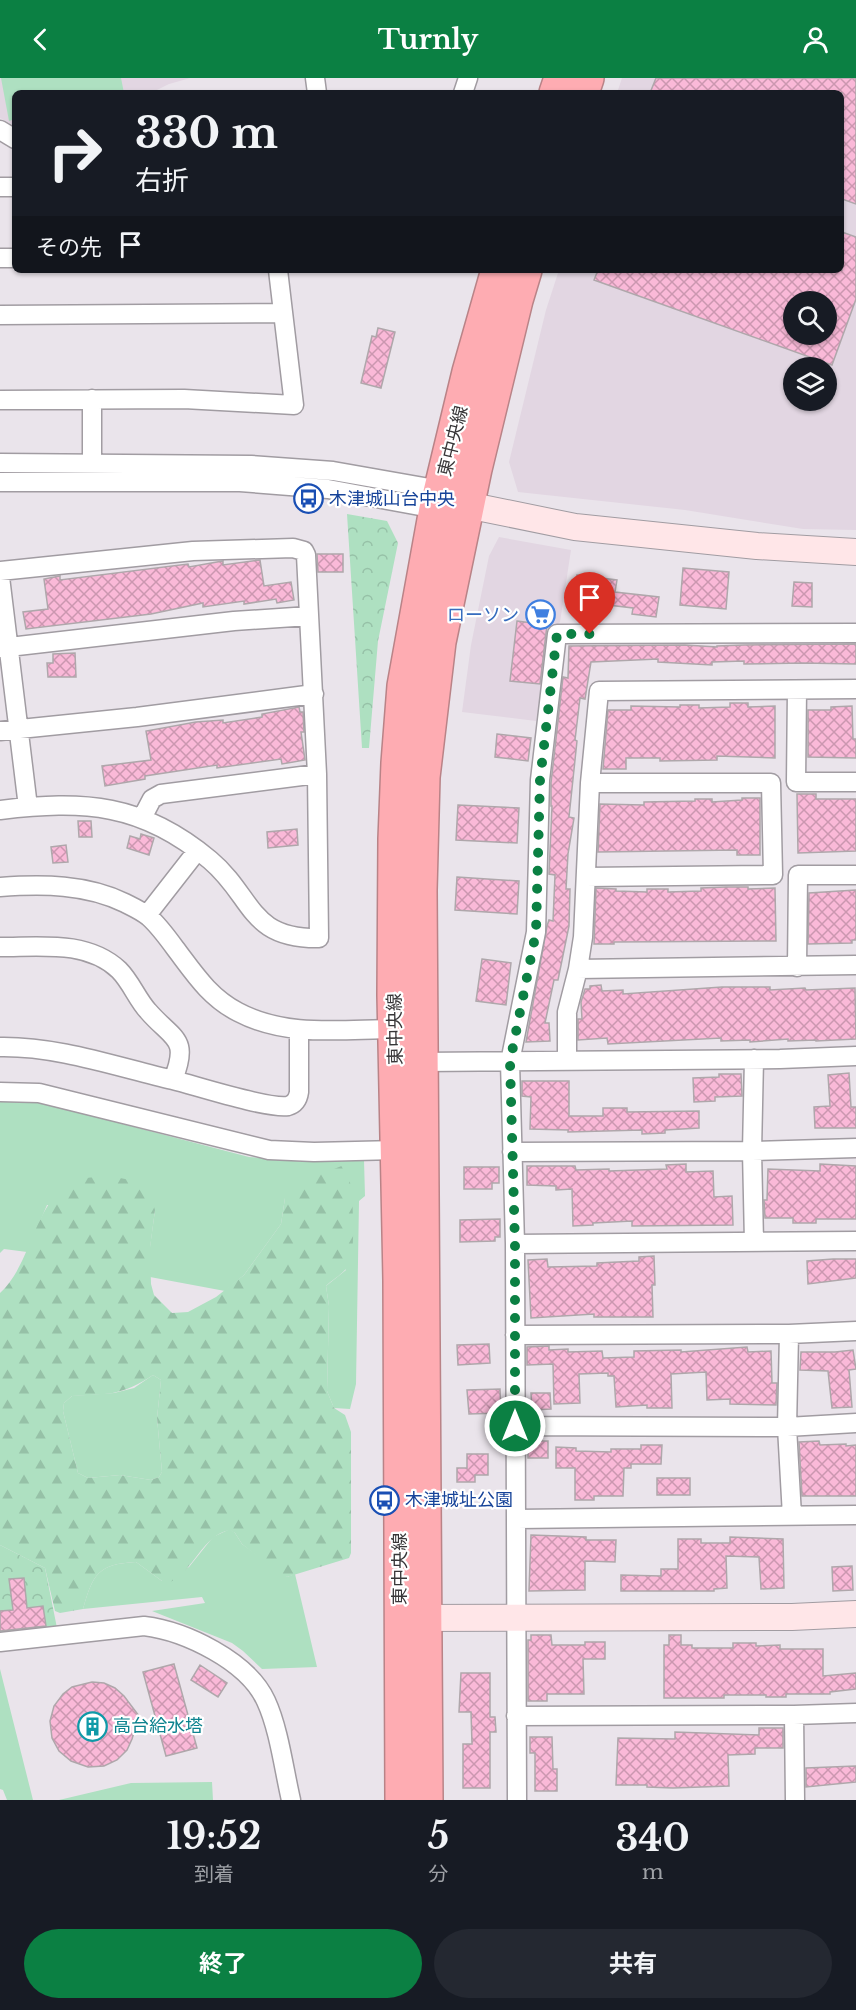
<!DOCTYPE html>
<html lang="ja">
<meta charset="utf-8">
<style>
:root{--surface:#171b24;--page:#242831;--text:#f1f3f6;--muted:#9ea1a6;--accent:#0b8043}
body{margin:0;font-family:"Libre Baskerville","Noto Sans JP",serif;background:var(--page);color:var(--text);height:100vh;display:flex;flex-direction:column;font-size:22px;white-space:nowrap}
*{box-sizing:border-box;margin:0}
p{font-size:20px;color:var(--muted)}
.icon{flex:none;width:33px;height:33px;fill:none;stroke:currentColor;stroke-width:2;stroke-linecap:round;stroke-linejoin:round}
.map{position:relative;height:1722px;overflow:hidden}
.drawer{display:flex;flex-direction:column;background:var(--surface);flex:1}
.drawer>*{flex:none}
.guide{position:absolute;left:12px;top:12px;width:832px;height:183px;border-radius:9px;box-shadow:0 2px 4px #0004;background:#171b24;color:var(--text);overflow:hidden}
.tools{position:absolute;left:783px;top:213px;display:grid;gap:12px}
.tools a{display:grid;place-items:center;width:54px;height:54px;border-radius:50%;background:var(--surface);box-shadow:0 2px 4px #0004;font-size:30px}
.pin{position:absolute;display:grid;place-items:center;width:51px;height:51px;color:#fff;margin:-62px -26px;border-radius:50% 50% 50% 0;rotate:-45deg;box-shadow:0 0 6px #0007}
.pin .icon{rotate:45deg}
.me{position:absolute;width:66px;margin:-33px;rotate:0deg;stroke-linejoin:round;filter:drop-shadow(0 0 4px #0008)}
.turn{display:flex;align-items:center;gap:21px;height:126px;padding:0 24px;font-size:27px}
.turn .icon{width:78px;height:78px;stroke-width:2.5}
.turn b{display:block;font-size:42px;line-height:51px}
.then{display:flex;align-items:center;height:57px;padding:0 24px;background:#0003;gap:12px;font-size:22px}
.eta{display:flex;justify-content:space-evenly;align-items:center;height:102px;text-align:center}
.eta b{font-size:36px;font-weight:700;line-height:42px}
.button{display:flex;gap:12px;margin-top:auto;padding:12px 24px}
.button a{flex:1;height:69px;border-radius:36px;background:var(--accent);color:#fff;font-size:24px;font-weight:700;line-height:69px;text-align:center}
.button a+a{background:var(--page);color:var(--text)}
header{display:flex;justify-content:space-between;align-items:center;height:78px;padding:0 24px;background:var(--accent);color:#fff;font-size:27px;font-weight:700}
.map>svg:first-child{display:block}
</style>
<header><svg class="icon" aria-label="back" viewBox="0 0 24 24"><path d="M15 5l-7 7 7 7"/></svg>Turnly<svg class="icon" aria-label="person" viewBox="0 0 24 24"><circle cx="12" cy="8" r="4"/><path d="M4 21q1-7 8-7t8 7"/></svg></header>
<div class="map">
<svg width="856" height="1722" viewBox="0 0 856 1722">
<defs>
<pattern id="forest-firs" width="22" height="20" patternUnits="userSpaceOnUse" patternTransform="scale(1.5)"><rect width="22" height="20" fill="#aee0c1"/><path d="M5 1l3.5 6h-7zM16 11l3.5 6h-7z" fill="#96c1a7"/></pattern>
<pattern id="park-crowns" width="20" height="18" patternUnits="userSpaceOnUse" patternTransform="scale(1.5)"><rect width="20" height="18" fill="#aee0c1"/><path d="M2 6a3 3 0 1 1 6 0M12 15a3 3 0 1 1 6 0" fill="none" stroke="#96c1a7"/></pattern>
<pattern id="building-cross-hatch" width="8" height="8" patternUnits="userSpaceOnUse" patternTransform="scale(1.5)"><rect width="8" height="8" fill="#fab9d8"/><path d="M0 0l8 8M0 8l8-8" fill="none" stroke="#cb97b0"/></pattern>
</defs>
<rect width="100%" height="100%" fill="#eae4eb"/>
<path fill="#e2d6e2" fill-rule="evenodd" d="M0,0H190L169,6L151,15H15V48L0,40Z
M622,0H856V452L803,451L685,432L518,414L509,384L546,232L559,192H842V15H617ZM794,224H826V256H794ZM794,290H826V322H794Z
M499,459L571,472L560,544L558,546L550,547L536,643L462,634L471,567L489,478Z"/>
<path fill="#aee0c1" d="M1,0H121L124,15H15V41L9,43Z
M0,1023L36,1024L54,1028L249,1079L309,1084L364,1082L365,1118L359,1123L356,1306L350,1331L334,1330L327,1313L329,1228L326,1208L346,1192L285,1120L281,1146L244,1197L225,1213L150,1199V1169L155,1132L47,1127L27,1174L4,1171L0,1175Z
M153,1297L161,1302L157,1340L162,1394L159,1399L151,1402L120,1397L88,1400L78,1395L63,1333L64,1325L72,1318L114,1315L134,1310Z
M230,1451L235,1455L242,1466L287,1499L295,1496L317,1589L262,1591L243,1573L232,1565L152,1533L205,1525L202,1519L83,1531C93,1496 98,1486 136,1484L162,1503L189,1489L213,1459Z
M0,1591L33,1722H7L3,1712L0,1711Z
M212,1704L213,1722H59L131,1705Z"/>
<path fill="url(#forest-firs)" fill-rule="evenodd" d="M344,1087C354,1095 355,1167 351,1181C348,1194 334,1200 326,1208L329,1228L327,1313L334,1330L345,1337L351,1354V1475L349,1480L287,1499L281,1497L242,1466L235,1455L230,1452C202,1457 194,1494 168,1505L162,1503L136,1484C98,1486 93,1496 83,1531L60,1535L55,1533L45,1490L0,1467V1215C39,1180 33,1098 99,1099C121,1099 127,1100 148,1110L155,1132L150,1170L151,1206L154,1217L172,1235L188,1234L216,1219L244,1197L281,1146L285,1120L289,1109ZM153,1297L161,1302L157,1340L162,1394L159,1399L151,1402L120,1397L88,1400L78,1395L63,1333L64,1325L72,1318C107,1316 122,1318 153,1297Z"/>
<path fill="url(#park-crowns)" d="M347,436L387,443L398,465L378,563L369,670H362Z
M0,1467L45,1490L57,1550L0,1557Z"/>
<path fill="url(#building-cross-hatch)" stroke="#afa7ab" stroke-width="1.5" fill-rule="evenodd" d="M656,0H856V126L842,121V15H650Z
M842,154L856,159V221L832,287L594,202L598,192H842ZM794,224H826V256H794Z
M378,250L395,254L381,310L361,305L372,258L376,259Z
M317,476H343V494H318Z
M260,482L264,508L291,504L294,522L277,525L276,521L244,526V523L203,529V525L151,536L26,551L23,534L48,531L44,501L60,498V502L188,486L189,489L223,483V487Z
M683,490L729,494L726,531L680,527Z
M577,497L617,502L615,514L659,519L656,539L632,536L633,530L574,523Z
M794,504L812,505V529L792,528Z
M517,543L547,547L540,606L510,603Z
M856,566V586L803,585L744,586V583L712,584V587L658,584V581L591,584L585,621L580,620L575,662L577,663L569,739L574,740L568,776L566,811H570L569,848L558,902H554L545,945H549L550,963L526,964L547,848L549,842L553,843L555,797L549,796L552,728H551V705L563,599L568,600L569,568L685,567L717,569V568L744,567Z
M75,575L76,599H48L47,585H53V576Z
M730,625H748V629L775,628V680L717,678V682L660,683V680H626V691H603L608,632H631V628L680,629V627H699V630L730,629Z
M852,628L853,661H856V680L808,679V632H831V629Z
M299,629L300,634H303L304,654H301L305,682L282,686L281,681L217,690V687L145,698V701L105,708L102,688L151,682L146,653L196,644L223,642V645L262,639V636Z
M497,656L531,660L528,683L495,679Z
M797,716H816V721H856V773L798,775Z
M742,720H760V777H737V772L598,774L600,726L644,727V724L695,723V721H712V724L742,722Z
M458,727L519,730L517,765L456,762Z
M78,743H91L92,759H79Z
M297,751L298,767L268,770L267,754Z
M141,756L154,760L149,777L127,770L130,758L140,761Z
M66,767L68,784L53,785L51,769Z
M457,799L519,803L517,836L455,832Z
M726,809H748V811L775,810L776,863L614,864V866H594L596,810L616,811V813L647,814V811H668V814L701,813V810Z
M856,812V862H852V865L808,866L809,815Z
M482,881L511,885L506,927L476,923Z
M601,907L602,913L623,912V916L722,909H770V912L805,910L806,912L855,910L856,961L816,963V962L788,963V961L750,964V962L721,963V960L608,966L607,960L578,962V941H582L581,924L585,911H590V908Z
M849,995L851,1029H856V1050H815L814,1029L830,1028L828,997Z
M719,996H741L742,1018L715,1019V1023L694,1024L693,1000L719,999Z
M522,1003H569V1038H603V1030H627V1034L699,1033V1050L665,1052V1055L642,1056V1052L568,1054V1052L530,1051L531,1019L522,1018Z
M686,1086V1094L713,1093L714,1119L732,1118L733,1147L632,1148V1143L593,1145V1147L573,1148L572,1111L556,1112V1108L527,1107V1088H575L576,1092L609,1091V1093L667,1091L666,1087Z
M820,1086L856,1088V1141H816V1145H793V1140H765L764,1122H767L768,1091L820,1093Z
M464,1089H499V1105H492V1111H464Z
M500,1141V1159H495V1163L460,1164V1142Z
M654,1178L655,1207H652L653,1239H594V1236L531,1240L528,1182L547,1181L548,1189L597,1188V1185L639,1183V1179Z
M833,1181H856V1200L808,1206L807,1183Z
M489,1266L490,1285L458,1287L457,1267Z
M549,1268V1272L568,1271V1274L602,1273L603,1280L634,1279V1273L681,1272V1274L747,1269L748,1274L771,1273L772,1305H777L776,1327L730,1326V1321L707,1322L706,1294L671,1296L672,1330H647V1327L616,1329L614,1298H608V1295L579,1296L580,1325L554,1326L553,1286L527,1287V1269Z
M853,1272L856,1291L849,1292L852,1329L832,1330L828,1293L800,1292L801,1274H835Z
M500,1311L501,1335L469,1336L467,1312Z
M531,1315H550L551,1331L532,1332Z
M528,1363H548V1380H528Z
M819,1363L820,1367L846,1366V1368L856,1367V1418H802L799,1364Z
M641,1367H662L661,1386H631V1390H624L623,1418H594V1422H575V1390H556V1369L576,1370V1373L611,1374V1371H641Z
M467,1376H488V1397H475V1404H457V1390H467Z
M657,1400H690V1417H657Z
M531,1457L586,1459V1462H616L615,1484L585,1483V1512L529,1513Z
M730,1459L783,1461L784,1510L761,1511L759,1479L726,1478L727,1510L714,1511V1513H621V1497L661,1498V1491H678V1461H701V1465H730Z
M852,1488L853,1512L833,1513L832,1489Z
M24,1500L27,1530L43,1528L46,1548L0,1553V1533L13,1532L9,1501Z
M531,1557H551L552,1567H585V1564H605V1581H583L584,1616H547V1623H528V1562H531Z
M669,1557H681V1567H692V1570H733V1565H756V1568L780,1567V1571H823V1598L856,1595V1611L830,1614V1616H786V1619H766V1617H724V1620H664V1567H669Z
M174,1586L197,1670L166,1678L143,1594Z
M200,1587L227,1605L218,1619L191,1602Z
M461,1595H490V1639H495L496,1654H490V1710H463V1666H472L471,1634H459Z
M92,1604L104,1605L115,1610L124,1618L139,1638L132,1661L127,1672L117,1682L104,1688L88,1689L71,1683L59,1673L52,1660L50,1643L54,1628L63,1616L72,1609Z
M759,1650H783V1670H755V1676L728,1677L729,1708L673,1710L647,1709V1707H616L618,1660L675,1661V1654L759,1657Z
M530,1659H552L553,1691H557V1713H535V1675H530Z
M856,1688V1704L806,1709V1690Z"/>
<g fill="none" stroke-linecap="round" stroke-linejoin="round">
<defs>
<path id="street" d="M315,0L317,15
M463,15L468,0
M0,52L15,61
M0,109H15
M0,180H15
M0,237L283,235
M0,322L184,321L294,327L278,192
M0,385L251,387L333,393L441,412L448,416
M92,385V321
M0,404H240L328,411L436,431L443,430
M0,493L193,473L293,470L304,473L306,477L317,696L319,860C248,861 254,819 210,782C142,725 84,722 0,732
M0,499L28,729
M0,570L234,543L309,538
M856,611L599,613L590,705L583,859L578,891L856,887
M797,612L796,704H856
M0,653L137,639L314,616
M142,740L152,721L161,716L317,696
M586,799L773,797L771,705H590
M0,809C43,806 86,806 125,825C133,829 142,833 149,839C159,848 167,859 175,870C194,895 209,919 238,934C287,960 343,951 395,951
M147,837L197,773
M0,869C40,869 87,862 119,892C131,904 137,921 148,933C173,962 190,959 173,1002C117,989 58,968 0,969
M797,889L798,797H856
M754,981L752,1073L754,1164
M567,982V934L578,891
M421,984L780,981L856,978
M173,1002C197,1008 267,1031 288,1028C295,1026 298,1021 299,1014V952
M0,1014L39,1015L269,1072L314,1074L397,1072
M512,1074L752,1073L856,1070
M515,1166L856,1163
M789,1256L787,1349L792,1438
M515,1257L789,1256L856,1253
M515,1348L787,1349L856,1345
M517,1441L856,1437
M0,1564L144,1548C185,1553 248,1583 266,1623C279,1651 284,1692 291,1722
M794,1637L795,1722
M516,1638L794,1637L856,1635
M517,1722L515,1166L510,984L536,854L540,702L557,556L856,555"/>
<path id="secondary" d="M467,427L575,449L757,468L856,474
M406,1540L792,1539L856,1536"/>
<path id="highway" d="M556,15L561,0
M582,15L587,0
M402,1722L400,1202L394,917L395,761L398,685L404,608L436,431L469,294L498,192
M426,1722L420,812L423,699L439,564L475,391L516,222L525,192"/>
</defs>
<use href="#street" stroke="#a19ca2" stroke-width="21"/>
<use href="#secondary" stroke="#a19ca2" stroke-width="28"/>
<use href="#highway" stroke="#b98387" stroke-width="36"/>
<use href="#street" stroke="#fff" stroke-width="18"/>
<use href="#secondary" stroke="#ffe6e8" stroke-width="26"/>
<use href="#highway" stroke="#feacb2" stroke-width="33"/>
</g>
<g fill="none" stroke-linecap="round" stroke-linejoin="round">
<path stroke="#0b8043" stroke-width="10" stroke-dasharray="0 18" d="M515,1348V1166L510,984L536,854L540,702L557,556H590"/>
</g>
<defs>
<symbol id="bus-ring" viewBox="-11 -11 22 22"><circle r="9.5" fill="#fff" stroke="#1a4fb4" stroke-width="1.5"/><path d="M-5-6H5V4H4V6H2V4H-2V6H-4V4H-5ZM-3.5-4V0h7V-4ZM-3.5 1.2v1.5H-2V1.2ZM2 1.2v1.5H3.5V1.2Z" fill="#1a4fb4"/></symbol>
<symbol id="supermarket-ring" viewBox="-11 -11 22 22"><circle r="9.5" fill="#fff" stroke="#3f7fe0" stroke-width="1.5"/><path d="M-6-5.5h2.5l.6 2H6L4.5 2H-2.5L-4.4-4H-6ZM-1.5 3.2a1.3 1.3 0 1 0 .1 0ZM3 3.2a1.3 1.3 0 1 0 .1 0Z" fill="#3f7fe0"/></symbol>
<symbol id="building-ring" viewBox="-11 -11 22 22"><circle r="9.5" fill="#fff" stroke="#0f9aa8" stroke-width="1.5"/><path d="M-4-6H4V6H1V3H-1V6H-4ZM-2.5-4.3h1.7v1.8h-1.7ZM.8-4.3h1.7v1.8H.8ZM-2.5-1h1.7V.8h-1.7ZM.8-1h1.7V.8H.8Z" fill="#0f9aa8"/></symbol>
</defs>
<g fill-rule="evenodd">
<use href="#bus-ring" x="292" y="404" width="33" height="33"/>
<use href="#supermarket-ring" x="524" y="520" width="33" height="33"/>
<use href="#bus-ring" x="368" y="1406" width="33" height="33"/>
<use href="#building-ring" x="76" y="1632" width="33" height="33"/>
</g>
<g text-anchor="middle" stroke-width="4.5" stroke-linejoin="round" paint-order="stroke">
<g font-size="18" fill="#383638" stroke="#fff">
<text transform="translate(453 363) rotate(-76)" y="6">東中央線</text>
<text transform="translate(395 951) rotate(-91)" y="6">東中央線</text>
<text transform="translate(400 1491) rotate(-90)" y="6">東中央線</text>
</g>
<g font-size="18" fill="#164399" stroke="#fff" text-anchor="start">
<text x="329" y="427">木津城山台中央</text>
<text x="405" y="1428">木津城址公園</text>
</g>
<g font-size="18" fill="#366cbe" stroke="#fff" text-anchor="end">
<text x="519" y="543">ローソン</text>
</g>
<g font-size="18" fill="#0d838f" stroke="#fff" text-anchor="start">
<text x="113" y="1654">高台給水塔</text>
</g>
</g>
</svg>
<div class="tools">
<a><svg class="icon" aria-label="search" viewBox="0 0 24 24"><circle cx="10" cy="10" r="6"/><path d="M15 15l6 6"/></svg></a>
<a><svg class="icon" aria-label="layers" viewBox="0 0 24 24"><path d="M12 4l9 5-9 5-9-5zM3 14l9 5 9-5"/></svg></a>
</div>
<div class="pin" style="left:590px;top:556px;background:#d93025"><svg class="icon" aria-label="arrive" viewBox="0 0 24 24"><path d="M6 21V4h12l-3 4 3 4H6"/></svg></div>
<svg class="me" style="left:515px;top:1348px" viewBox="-20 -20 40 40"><circle r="17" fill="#0b8043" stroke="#fff" stroke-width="3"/><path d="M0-11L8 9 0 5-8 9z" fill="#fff"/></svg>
<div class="guide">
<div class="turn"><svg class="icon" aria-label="right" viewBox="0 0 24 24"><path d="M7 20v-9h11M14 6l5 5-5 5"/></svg><div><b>330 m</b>右折</div></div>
<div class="then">その先<svg class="icon" aria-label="arrive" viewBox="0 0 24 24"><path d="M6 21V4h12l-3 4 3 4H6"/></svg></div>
</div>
</div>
<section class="drawer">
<div class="eta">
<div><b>19:52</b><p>到着</p></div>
<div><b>5</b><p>分</p></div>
<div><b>340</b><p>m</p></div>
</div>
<div class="button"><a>終了</a><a>共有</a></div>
</section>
